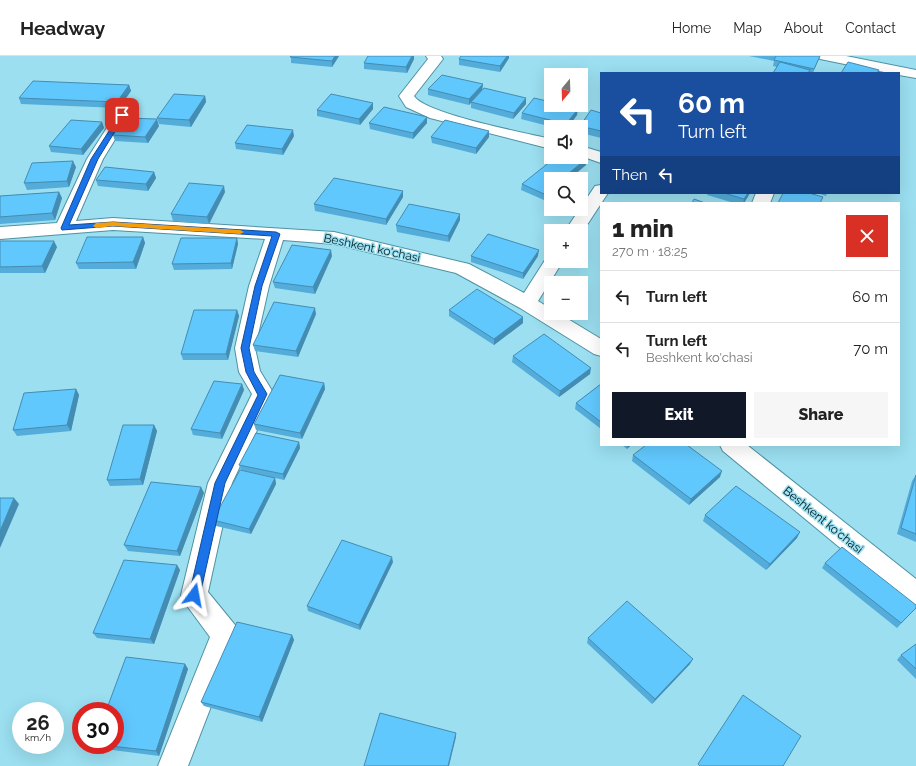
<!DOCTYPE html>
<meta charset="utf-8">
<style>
:root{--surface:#fff;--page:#f6f6f6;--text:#222;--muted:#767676;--line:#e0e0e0;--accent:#111827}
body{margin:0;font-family:Raleway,sans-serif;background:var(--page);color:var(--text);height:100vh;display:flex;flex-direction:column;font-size:15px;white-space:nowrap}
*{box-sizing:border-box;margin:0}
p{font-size:13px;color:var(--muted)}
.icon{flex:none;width:22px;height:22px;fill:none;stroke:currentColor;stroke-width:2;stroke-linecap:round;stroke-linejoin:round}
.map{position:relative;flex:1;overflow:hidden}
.drawer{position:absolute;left:600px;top:146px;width:300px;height:244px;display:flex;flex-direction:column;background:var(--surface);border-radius:0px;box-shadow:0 4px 16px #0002}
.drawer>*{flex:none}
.guide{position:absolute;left:600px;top:16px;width:300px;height:122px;border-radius:0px;box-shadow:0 4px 16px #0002;background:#1a4fa0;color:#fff;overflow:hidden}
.needle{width:26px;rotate:199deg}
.tools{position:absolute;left:544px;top:12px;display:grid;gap:8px}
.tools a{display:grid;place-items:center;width:44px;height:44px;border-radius:0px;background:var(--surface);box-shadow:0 4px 16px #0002;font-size:20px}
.speed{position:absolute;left:12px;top:646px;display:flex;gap:8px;font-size:20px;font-weight:700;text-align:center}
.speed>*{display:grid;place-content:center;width:52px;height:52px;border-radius:50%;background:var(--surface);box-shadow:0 4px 16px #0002;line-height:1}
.speed small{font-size:10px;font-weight:400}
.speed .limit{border:6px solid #d22;background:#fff;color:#111}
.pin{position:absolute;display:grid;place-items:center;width:34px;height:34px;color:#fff;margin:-17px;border-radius:8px;box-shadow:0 2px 6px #0006}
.me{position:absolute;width:44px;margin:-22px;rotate:13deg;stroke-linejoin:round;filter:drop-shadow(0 0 3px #0008)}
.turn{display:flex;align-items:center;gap:14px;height:84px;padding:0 12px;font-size:18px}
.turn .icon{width:52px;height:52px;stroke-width:2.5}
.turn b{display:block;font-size:28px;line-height:34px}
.then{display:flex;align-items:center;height:38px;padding:0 12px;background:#0003;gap:8px;font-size:15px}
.round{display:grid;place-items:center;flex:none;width:42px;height:42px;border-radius:0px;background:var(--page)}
.headline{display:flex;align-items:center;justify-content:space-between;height:68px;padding:0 12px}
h1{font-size:24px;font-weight:800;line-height:30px}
.action{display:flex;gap:8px;margin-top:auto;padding:8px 12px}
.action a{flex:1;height:46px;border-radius:0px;background:var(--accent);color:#fff;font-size:16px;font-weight:800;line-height:46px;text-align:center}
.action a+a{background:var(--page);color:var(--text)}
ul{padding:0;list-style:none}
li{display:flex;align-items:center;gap:12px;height:52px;padding:0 12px;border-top:1px solid var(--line)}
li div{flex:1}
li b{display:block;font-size:15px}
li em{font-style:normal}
header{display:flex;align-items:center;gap:24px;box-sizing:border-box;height:56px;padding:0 20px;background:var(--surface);border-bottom:1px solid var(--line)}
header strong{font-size:19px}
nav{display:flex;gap:22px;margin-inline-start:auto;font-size:14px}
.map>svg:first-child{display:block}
</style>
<header>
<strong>Headway</strong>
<nav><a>Home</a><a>Map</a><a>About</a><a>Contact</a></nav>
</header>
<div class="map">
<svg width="916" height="710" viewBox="0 0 916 710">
<rect width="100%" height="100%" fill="#9bdff0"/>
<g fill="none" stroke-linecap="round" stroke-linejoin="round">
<defs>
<path id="minor" d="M426,0H441L443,3L414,40C425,58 526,77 551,83V93L430,62L406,51L399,40L428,3Z
M818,0H846L916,14V22L899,19V17H889L825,4L820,3Z
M122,54L127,56L130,59L103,103L76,165L113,162L334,176L469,208L524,237L547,201L551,200V205H563L538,245L551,253V257H558L601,283V300L594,298L520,252L456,217L334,188L283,184L269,230L255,292L260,315L274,338L232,427L208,536L235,569L239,578L188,710H158L210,581L185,547L181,539L208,427L252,338L239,316L235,292L249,230L265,183L113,174L0,183V171L57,167L87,103L117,56Z
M581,90L601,96V107L581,100Z
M601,129V137H608L581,178V175H565L595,130Z
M756,137H774L770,147H752Z
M720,389H747L916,523V551L907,547L723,395Z"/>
</defs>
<use href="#minor" stroke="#4f92a2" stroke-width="2"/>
<use href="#minor" fill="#fff" fill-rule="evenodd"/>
</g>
<path fill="#53acda" d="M291,0H339L332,11L291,7Z
M749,0H820L813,17H773L777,11L773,10L774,5Z
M509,2L500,16L459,9V3Z
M414,3L407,17L364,13V7Z
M483,28L482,34L526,42V48L513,63L471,52V47L469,49L428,39V33Z
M129,29L131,35L119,52L21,48L19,42Z
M205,40L206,46L191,71L159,68L157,62Z
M373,53L360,69L317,60V54Z
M522,57L577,59L568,71H552L521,63Z
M601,57V82L581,77V71H580V70Z
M102,66L104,72L83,99L51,96L49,90Z
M369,67H427L413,83L370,73Z
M159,70L148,87L115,85L113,79Z
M294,80L283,99L236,93L235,87Z
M431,81H489L476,98L432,87Z
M586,109L569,123H551V138L544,144L521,134L522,128Z
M76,111L69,131L27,134L24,127Z
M154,116L156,122L148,135L98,130L96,124Z
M403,135V141L386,169L315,155L314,148Z
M59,136L62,142L55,164L0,168V140Z
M225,136L209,168L173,165L171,158Z
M708,137H750L744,147H734L707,139Z
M817,137H827L826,140Z
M460,164L449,186L397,176L396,169Z
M143,181L145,187L136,213H79L76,207Z
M237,182L238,188L232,213L174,214L172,208Z
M0,185L57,191L45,217H0Z
M332,200L315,238L275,232L273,226Z
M471,200H538L523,223L471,206Z
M237,254L239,260L228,304H183L181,298Z
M449,254L523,261V267L494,289L449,260Z
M316,258L298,301L255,295L253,289Z
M513,300L590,318L559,341L512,306Z
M324,327L325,333L302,383L256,374L254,368Z
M242,328L244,334L222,383L193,379L191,373Z
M601,328V373L575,353L576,347Z
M76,333L79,339L71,375L17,380L13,374Z
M154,369L157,375L143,429L110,430L107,424Z
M299,386L300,392L284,424L241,414L239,409Z
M622,389H631L627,393Z
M633,399L720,421L689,449L632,405Z
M916,419V486L897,478L912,425Z
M275,422L276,428L251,478L216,470L213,464Z
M201,431L204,437L180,500L128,495L124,489Z
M705,459L797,482L766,514L703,465Z
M393,506L360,574L308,555L307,550Z
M825,507L916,552L897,572L822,512Z
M177,509L180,514L154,588L97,582L93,577Z
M292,579L294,584L262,666L204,650L201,646Z
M588,582L690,608L652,648L587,587Z
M916,588V623L897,604L901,599Z
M185,608L188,613L159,700L97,692L94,689H115Z"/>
<path fill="#448cb2" d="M335,0H339L332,11V5Z
M412,0H414V3L407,17L406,11Z
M507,0H509V2L500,16V10Z
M483,28L482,34L469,49V43Z
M129,29L131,35L119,52L117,46Z
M205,40L206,46L191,71L189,64Z
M526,42V48L513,63L514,57Z
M373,47V53L360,69L359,63Z
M578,53L577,59L568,71H566V68Z
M427,61V67L413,83V77Z
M157,63L159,70L148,87L145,81Z
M102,66L104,72L83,99L81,93Z
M293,74L294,80L283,99L282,93Z
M489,75V81L476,98V92Z
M587,102L586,109L569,123H562Z
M73,105L76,111L69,131L67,125Z
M154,116L156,122L148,135L146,128Z
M224,130L225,136L209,168L207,161Z
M551,132V138L544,144V138Z
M403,135V141L386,169V163Z
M59,136L62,142L55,164L52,157Z
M748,137H750L744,147H743L744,143Z
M460,158V164L449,186L448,180Z
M143,181L145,187L136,213L133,206Z
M237,182L238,188L232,213L231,207Z
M54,185L57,191L45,217L42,210Z
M331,194L332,200L315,238L313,231Z
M539,194L538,200L523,223V217Z
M315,252L316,258L298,301L296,295Z
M237,254L239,260L228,304L226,298Z
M523,261V267L494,289V283Z
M591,312L590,318L559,341L560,335Z
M324,327L325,333L302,383L300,377Z
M242,328L244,334L222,383L220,377Z
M76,333L79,339L71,375L67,369Z
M154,369L157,375L143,429L140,423Z
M299,386L300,392L284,424L283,418Z
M628,389H631L627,393Z
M722,415L720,421L689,449L691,443Z
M275,422L276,428L251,478L249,473Z
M201,431L204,437L180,500L177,495Z
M14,442L19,448L0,492V475Z
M800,476L797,482L766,514L770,508Z
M392,501L393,506L360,574L359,569Z
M177,509L180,514L154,588L150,583Z
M292,579L294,584L262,666L259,661Z
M693,603L690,608L652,648L655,643Z
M185,608L188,613L159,700L156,695Z
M456,677V681L449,710H448Z"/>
<path fill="#61c8fe" stroke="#448cb2" d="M291,0H335L332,5L290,1Z
M368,0H412L406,11L364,7Z
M461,0H507L500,10L459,3Z
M776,0H820L814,13L774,4Z
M780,6L810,14L808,17H773Z
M848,6L879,14L877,17H841Z
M442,19L483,28L469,43L428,33Z
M33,25L129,29L117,46L19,42Z
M484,32L526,42L514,57L471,46Z
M174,38L205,40L189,64L157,62Z
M331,38L373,47L359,63L317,54Z
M534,42L551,46V49H563L578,53L566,68L522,57Z
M384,51L427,61L413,77L369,67Z
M591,54L601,57V75L580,70Z
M125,62L157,63L145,81L113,79Z
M71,64L102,66L81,93L49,90Z
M445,64L489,75L476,92L431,81Z
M247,69L293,74L282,93L235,87Z
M581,100L587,102L562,123H551V132L544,138L522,128L556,101H581Z
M73,105L67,125L24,127L32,107Z
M105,111L154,116L146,128L96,124Z
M334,122L403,135L386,163L314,148Z
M189,127L224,130L207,161L171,158Z
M59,136L52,157L0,161V140Z
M724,137H748L744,143Z
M783,137H809L823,141L820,147H778Z
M694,143L705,147H692Z
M409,148L460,158L448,180L396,169Z
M488,178L539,194L523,217L471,200Z
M87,181H143L133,206L76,207Z
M181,182H237L231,207L172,208Z
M0,185H54L42,210L0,211Z
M292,189L331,194L313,231L273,226Z
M477,233L523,261L494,283L449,254Z
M274,246L315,252L296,295L253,289Z
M194,254H237L226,298H181Z
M544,278L591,312L560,335L513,300Z
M280,319L324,327L300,377L254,368Z
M214,325L242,328L220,377L191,373Z
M601,328V366L576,347Z
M76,333L67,369L13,374L24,337Z
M123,369H154L140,423L107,424Z
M256,377L299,386L283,418L239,409Z
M646,389H687L722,415L691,443L633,399Z
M240,414L275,422L249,473L213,464Z
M916,419V478L901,472Z
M151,426L201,431L177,495L124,489Z
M736,430L800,476L770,508L705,459Z
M0,442H14L0,475Z
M342,484L392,501L359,569L307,550Z
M842,491L916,549V552L901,567L825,507Z
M124,504L177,509L150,583L93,577Z
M627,545L693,603L655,643L588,582Z
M237,566L292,579L259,661L201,646Z
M916,588V613L901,599Z
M126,601L185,608L156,695L101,689H115V655H106Z
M743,639L801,680L783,710H700L698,708Z
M380,657L456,677L448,710H364Z"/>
<path fill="#1a73e8" stroke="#114b97" d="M120,58L125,59L98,103L69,169L113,166L276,176L280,178L262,230L249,292L254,316L267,338L225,427L200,539L198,542L194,544L190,542L189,539L215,427L258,339L246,316L241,292L255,230L272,180L113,170L62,174L61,172L91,103Z"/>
<path fill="#f59e0b" d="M113,166L240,174L244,176L240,178L113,170L96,172L93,170L96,167Z"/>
<g text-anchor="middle" stroke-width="3" stroke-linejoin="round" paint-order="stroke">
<g font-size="12" fill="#001c22" stroke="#9bdff0">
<text transform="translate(372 192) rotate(12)" y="4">Beshkent ko'chasi</text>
<text transform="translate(823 464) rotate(39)" y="4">Beshkent ko'chasi</text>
</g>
</g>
</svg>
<div class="tools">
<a><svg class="needle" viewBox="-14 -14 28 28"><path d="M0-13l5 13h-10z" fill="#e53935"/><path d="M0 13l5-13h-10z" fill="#767676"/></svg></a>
<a><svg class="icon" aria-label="sound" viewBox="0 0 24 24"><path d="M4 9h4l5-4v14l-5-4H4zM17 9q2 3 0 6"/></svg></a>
<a><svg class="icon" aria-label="search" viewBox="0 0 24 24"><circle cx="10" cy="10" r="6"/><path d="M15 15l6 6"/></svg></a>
<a>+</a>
<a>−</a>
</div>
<div class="speed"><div>26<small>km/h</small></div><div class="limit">30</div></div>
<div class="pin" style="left:122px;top:59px;background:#d93025"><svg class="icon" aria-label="arrive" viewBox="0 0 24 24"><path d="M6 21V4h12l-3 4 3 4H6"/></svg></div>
<svg class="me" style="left:194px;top:539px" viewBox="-20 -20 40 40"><path d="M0-17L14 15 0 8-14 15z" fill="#1a73e8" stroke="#fff" stroke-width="4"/></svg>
<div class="guide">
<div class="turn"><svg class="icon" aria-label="left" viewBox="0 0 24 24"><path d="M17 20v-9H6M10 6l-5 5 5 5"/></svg><div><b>60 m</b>Turn left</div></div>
<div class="then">Then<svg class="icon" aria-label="left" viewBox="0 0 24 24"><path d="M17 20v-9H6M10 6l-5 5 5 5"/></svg></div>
</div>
<section class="drawer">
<div class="headline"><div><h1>1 min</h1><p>270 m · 18:25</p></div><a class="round" style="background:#d93025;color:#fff"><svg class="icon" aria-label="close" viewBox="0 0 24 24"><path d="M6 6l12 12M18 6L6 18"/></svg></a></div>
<ul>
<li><svg class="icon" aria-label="left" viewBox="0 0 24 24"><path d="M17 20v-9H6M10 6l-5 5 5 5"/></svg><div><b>Turn left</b></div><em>60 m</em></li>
<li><svg class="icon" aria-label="left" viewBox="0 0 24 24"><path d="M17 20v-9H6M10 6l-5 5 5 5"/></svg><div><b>Turn left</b><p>Beshkent ko'chasi</p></div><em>70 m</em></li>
</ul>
<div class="action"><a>Exit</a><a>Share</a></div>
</section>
</div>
